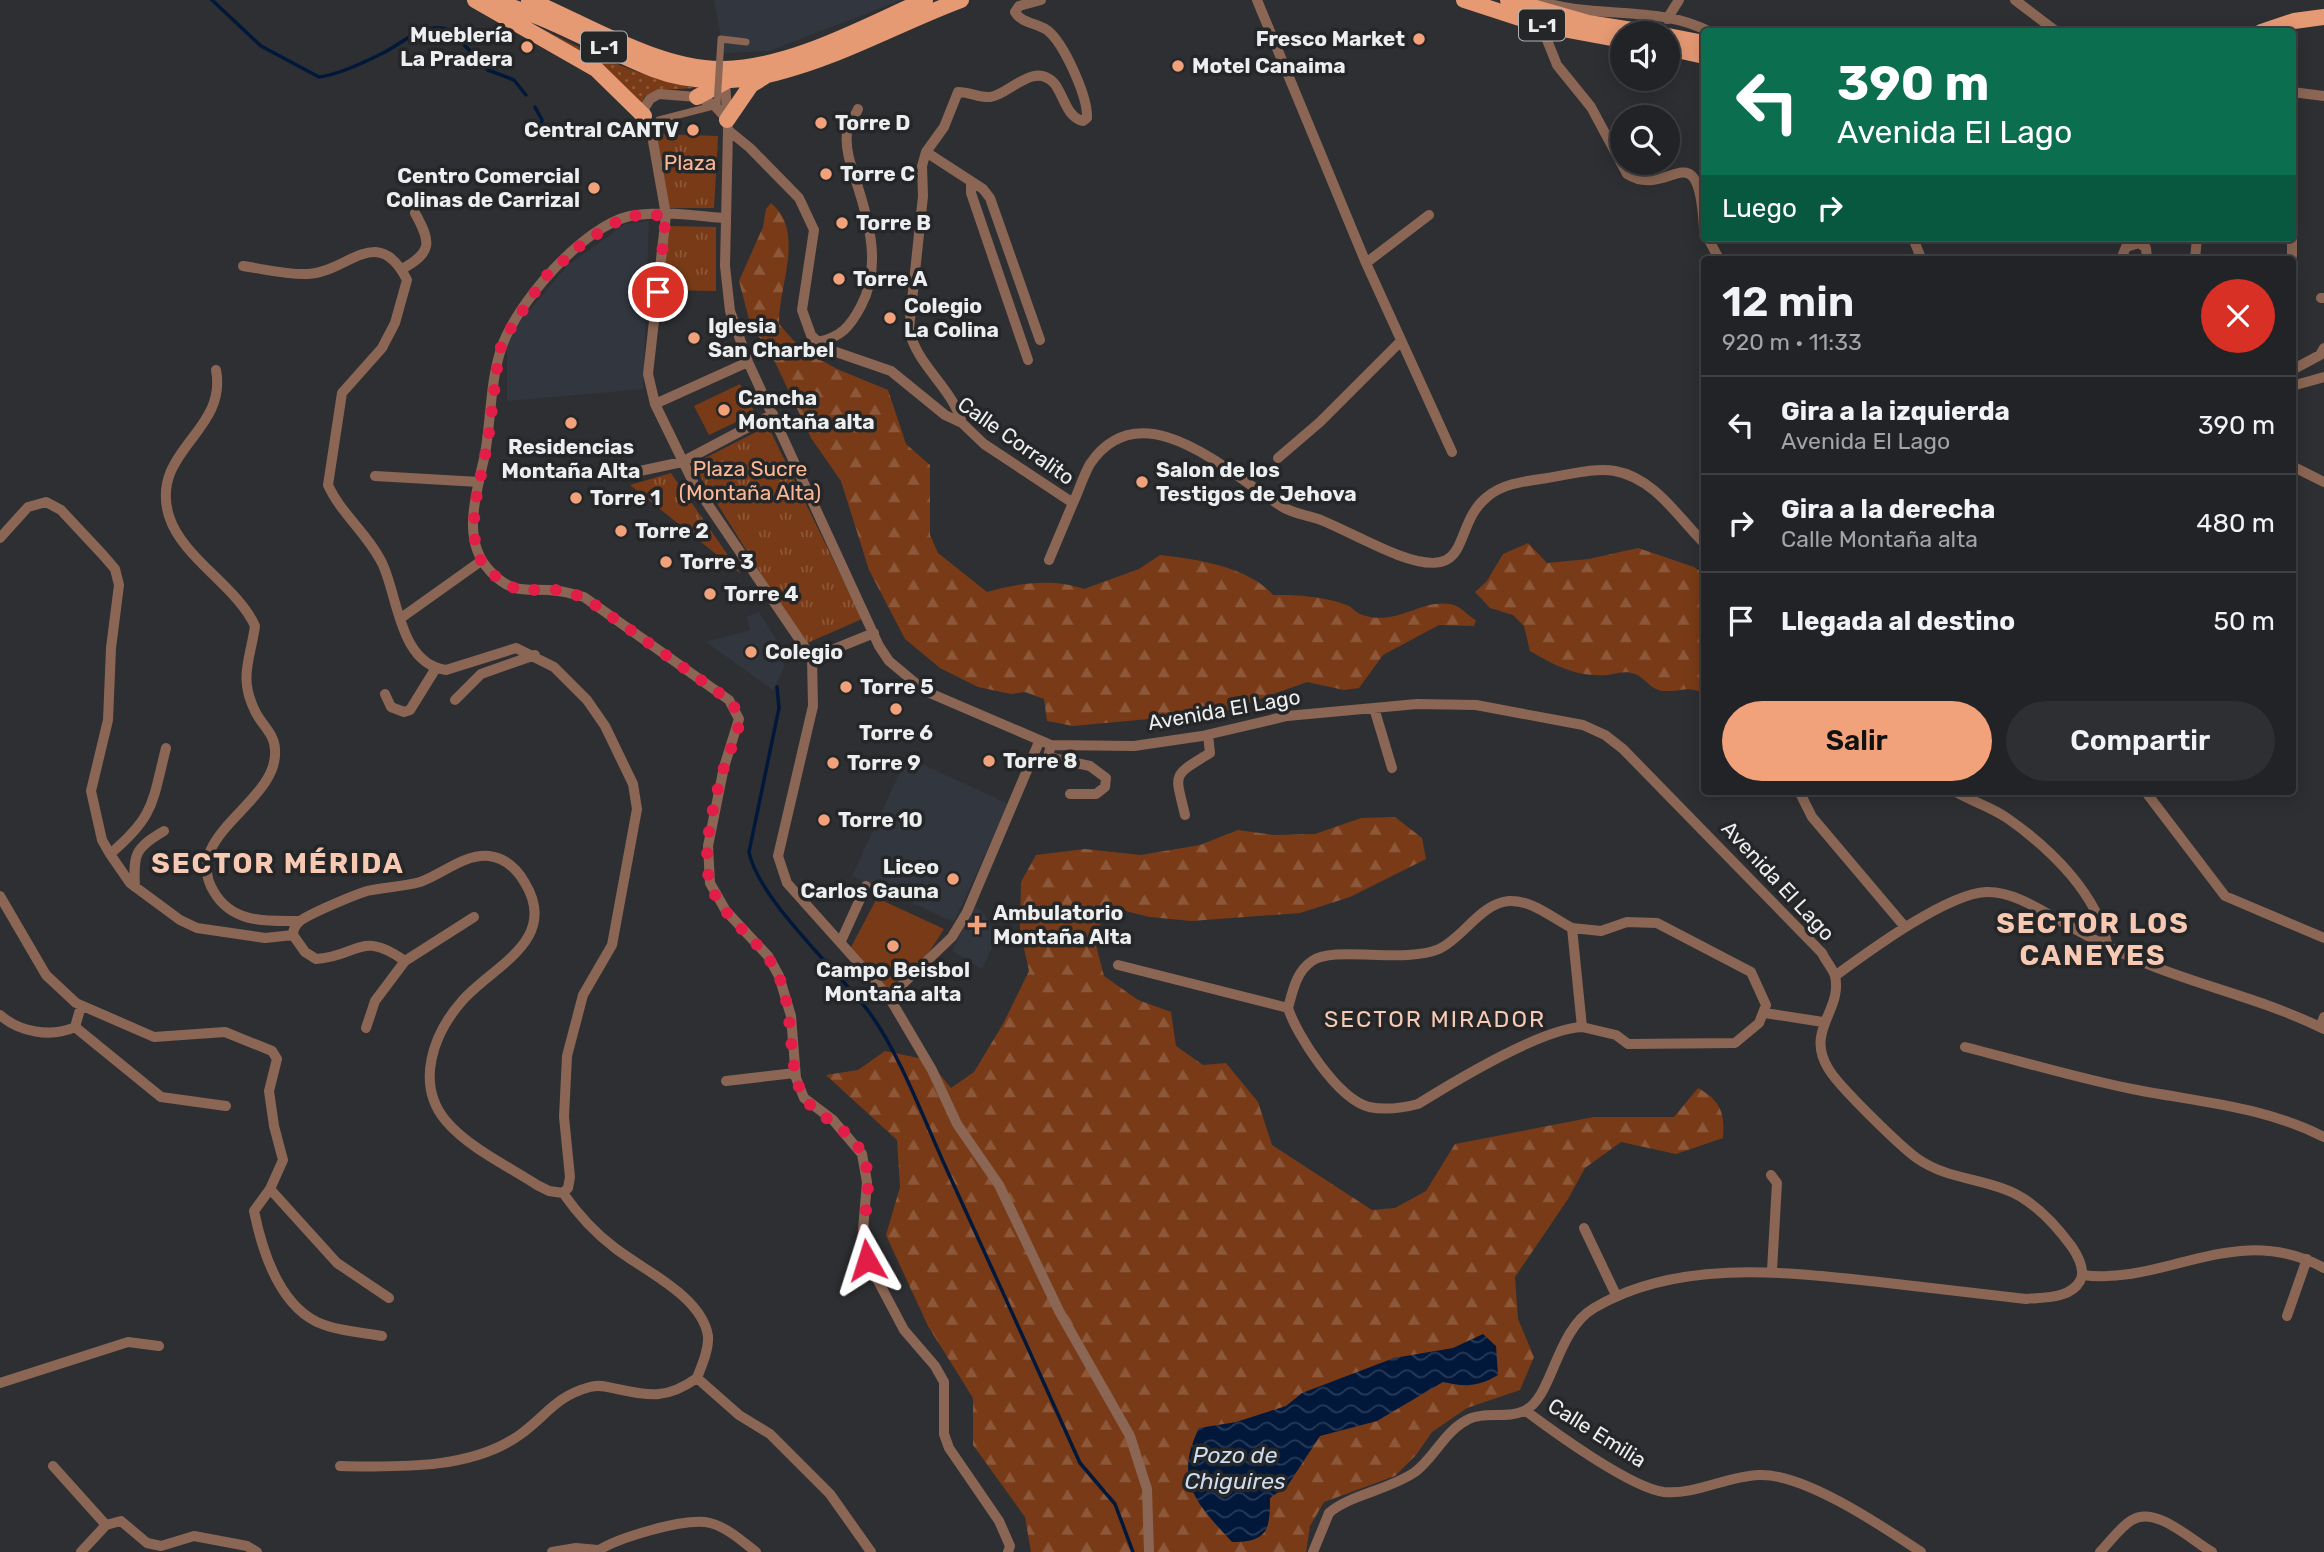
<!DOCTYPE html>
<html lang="es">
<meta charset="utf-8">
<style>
:root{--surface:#222326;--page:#2e2f32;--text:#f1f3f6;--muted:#a2a4a7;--line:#3f4043;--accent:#f1a27b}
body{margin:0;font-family:Rubik,sans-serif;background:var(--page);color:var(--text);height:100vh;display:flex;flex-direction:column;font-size:26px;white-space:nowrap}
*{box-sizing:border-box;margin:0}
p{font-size:23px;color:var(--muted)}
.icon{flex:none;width:38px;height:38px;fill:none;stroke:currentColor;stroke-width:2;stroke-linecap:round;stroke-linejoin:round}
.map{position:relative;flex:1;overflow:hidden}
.details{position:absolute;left:1701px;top:256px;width:595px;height:539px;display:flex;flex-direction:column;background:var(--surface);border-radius:7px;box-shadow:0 4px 18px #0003,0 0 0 2px var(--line)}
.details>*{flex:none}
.banner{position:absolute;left:1701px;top:28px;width:595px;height:214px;border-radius:7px;box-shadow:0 4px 18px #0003,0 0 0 2px var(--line);background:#0b6e4f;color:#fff;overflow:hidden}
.tools{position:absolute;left:1610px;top:21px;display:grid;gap:14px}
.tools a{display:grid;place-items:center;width:70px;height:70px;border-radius:50%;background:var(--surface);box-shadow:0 4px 18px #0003,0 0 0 2px var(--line);font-size:35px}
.pin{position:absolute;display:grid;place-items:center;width:60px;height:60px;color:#fff;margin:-30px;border:4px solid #fff;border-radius:50%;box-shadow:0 2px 7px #0007}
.me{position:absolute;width:77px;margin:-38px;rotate:354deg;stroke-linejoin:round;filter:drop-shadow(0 0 5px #0008)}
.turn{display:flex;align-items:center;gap:24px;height:147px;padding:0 21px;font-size:32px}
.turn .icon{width:91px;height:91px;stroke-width:2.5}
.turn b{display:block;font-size:49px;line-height:60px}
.then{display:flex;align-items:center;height:66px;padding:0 21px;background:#0003;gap:14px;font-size:26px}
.round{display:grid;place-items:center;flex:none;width:74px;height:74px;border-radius:37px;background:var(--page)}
.headline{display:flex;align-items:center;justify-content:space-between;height:119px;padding:0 21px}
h1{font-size:42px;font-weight:600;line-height:52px}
.button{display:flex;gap:14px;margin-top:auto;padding:14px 21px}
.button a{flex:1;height:80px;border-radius:42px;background:var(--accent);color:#111;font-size:28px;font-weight:600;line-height:80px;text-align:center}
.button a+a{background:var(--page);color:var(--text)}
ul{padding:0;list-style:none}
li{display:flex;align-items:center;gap:21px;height:98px;padding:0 21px;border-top:2px solid var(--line)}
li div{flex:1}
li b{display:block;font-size:26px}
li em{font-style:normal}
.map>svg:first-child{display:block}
</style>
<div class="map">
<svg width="2324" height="1552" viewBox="0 0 2324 1552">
<defs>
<pattern id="grass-dots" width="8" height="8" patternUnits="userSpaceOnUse" patternTransform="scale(1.75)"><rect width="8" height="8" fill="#793b17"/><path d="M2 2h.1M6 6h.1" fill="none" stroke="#8c5839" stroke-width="1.8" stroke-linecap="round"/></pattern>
<pattern id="forest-firs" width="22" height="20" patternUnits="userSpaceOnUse" patternTransform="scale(1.75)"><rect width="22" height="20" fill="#793b17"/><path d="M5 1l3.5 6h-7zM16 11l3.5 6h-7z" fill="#8c5839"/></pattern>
<pattern id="park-tufts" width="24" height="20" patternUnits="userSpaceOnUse" patternTransform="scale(1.75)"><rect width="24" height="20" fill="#793b17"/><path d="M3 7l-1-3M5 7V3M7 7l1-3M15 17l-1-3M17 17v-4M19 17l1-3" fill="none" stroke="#8c5839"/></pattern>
<pattern id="water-waves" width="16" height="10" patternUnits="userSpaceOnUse" patternTransform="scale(1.75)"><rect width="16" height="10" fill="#02183b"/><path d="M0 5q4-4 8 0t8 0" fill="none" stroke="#273a58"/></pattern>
</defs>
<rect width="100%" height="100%" fill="#2e2f32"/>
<path fill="#32373f" d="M714,0H901L769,51L724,53Z
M649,221L643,389L507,401V344L517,325L567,266L625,224Z
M759,612L782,649L784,668L773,690L706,642L750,630L746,617Z
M907,757L1008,804L954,922L852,876Z
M974,906L984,913L996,938L982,969L952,951Z"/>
<path fill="url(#grass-dots)" d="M498,7C568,41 619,72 696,88L660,90L645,96L638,111L633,101Z"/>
<path fill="url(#forest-firs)" d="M771,203C806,232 778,286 779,324L801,349L837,369L888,390L906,444L930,465V535L938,553L987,592C1018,583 1053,578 1084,589L1139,569L1160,555C1197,559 1249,567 1273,595C1300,595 1322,596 1347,605C1352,607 1355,612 1360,614C1395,628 1420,599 1449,604C1461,605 1466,615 1476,620L1474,626L1439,625L1383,655L1359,688L1344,690L1307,682L1224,712L1073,726L1047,721L1044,699L1025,692L1011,694L978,687L940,668L905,639L869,570L841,481L811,438L775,362L750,323L739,281L763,227L766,209Z
M1528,543L1547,563L1589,559L1638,548L1694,567L1704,574V693C1684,686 1687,691 1667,691C1651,692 1646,678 1635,674C1625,670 1617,674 1607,675C1577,677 1555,666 1530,651L1524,626L1513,615L1490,608L1475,592L1487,581L1503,554Z
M1395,817L1422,838L1426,859L1350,897L1300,913L1191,921L1150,917L1113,908L1093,934L1104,976L1138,1000L1171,1012L1176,1046L1203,1065L1226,1063L1258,1102L1272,1145L1372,1210L1395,1208L1426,1191L1455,1144L1594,1117H1674L1698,1088C1721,1101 1725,1113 1723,1138L1676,1154L1621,1142L1585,1168L1568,1199L1515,1277L1518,1319L1534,1357L1520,1390L1467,1408L1432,1432L1416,1455L1395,1476L1324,1502L1310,1526L1306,1552H1031L1025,1517L973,1445V1398L928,1326L886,1235L900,1187L897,1140L826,1075L858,1070L885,1051L928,1060L951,1088L974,1072L1003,1024L1029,971L1020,930L1021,882L1036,855L1085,849L1141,855L1200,845L1238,830L1274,835L1315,834L1361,818Z"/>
<path fill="url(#park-tufts)" d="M654,134L718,136L714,208H667Z
M666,226L716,227V291L665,290Z
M768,426L862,619L805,644L700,476L703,459Z
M671,473L741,574L630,485Z"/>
<path fill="#793b17" d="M740,384L755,413L709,435L694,406Z
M877,898L944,929L928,954L886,991L849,951Z"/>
<path fill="url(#water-waves)" d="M1483,1334L1496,1346L1498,1375C1478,1387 1465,1387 1443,1382L1377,1421L1320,1436L1288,1485L1270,1498C1270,1530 1268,1542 1232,1542C1197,1504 1173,1481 1199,1428L1236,1422L1286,1406L1302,1393L1394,1358L1453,1348Z"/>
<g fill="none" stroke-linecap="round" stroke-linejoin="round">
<path stroke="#02183b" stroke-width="3.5" d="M212,0L261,46L319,77C336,75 365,62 381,54C402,44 426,19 451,31L488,70L514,80L526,95
M535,107L542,120L541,126
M777,687L779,708L749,852C758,899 838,971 869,1012C899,1052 925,1122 946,1168C991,1266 1036,1365 1080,1463L1115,1504L1133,1552"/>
<path stroke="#8b6654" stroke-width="10" d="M1257,0L1366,263L1452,452
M1537,0C1592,20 1659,4 1710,32
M2015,0L2057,32
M1667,19L1679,0
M1541,25L1557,65L1591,107L1627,174C1670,201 1698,126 1704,229
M725,80L728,130L725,266L730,311L748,362L879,646L889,661L925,691L1051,745L1134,746L1202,736L1287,716L1417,704L1476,705L1583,725L1605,735L1623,749L1822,953C1825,960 1833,969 1835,976C1843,1010 1805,1030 1828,1068C1837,1085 1902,1148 1918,1159C1944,1177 1975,1178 2004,1189C2031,1198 2055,1224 2072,1247C2078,1256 2086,1270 2080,1281C2070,1299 2044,1297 2026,1299C1977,1293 1928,1288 1879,1282C1787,1272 1678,1258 1594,1308C1555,1331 1553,1398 1524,1411C1507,1419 1483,1411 1467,1420C1444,1432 1434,1458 1415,1472C1389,1490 1349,1495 1329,1513L1313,1552
M2292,92L2324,96
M727,119L713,104L697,97L659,94L650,99L645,107L644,116L651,130L666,215L648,374L655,404L694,484L812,658L874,633
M728,130L750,148L799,198L814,230L802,310L811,335L818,342L836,352L891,371L945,415L962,423L984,444L1073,503C1079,491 1083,476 1090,464C1142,387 1231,475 1281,506C1293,514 1308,515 1321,520C1347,531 1372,545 1398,555C1475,584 1450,527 1487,497C1503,483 1527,481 1547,478C1567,475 1595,467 1615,471C1654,478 1678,517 1704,543
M2292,136V209
M926,152L983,189L990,198L1040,340
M971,183V193L1028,360
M726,218C696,216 660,210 630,216C583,226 515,305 501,349C490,383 491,420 485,454C477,492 460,540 490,571C514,597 529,587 558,591C567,592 576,595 584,597L729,700L739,719L724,767L708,846L710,883L726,911L768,956L779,976L791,1016L796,1078L804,1098L833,1120L862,1154L867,1182L862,1242L867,1260L904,1330L935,1366L944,1382V1434L949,1448L999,1521L1010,1546L1008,1552
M1708,238L1719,259
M1913,238L1921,258
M2292,238V256
M2121,259L2126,247L2139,243L2146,248L2147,259
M2195,259L2197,238
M1366,263L1429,215
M243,266C264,269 287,275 308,274C348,272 378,222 407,280L395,323L382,348L342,393L328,485C341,514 369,535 383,565C398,598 400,664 446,670L516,648L554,667L587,700L605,726L633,784L637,809L612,945L583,995L567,1056L564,1117L570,1177L568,1188L563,1193L549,1191L537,1185C508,1166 469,1148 446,1121C415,1084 433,1034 462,1001C491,967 560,941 525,883C517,869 506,858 489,856C463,854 443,874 420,882C403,887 384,887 367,891C354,895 311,913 300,921C295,925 293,929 293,935L305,952L316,959C358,957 360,929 405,961L375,1001L366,1028
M402,269C433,252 431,242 415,213
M2321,298H2324
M818,342C841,337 850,327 861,306C882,267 869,221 856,181C851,166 845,149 847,133C849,125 855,116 858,109
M216,370C228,432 149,451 169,516C182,558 237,586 255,626C250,661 238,678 256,713C263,726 275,735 275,750C279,803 179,835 214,892C233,924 267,921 299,921
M2292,370L2320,355L2324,348
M2292,386L2324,377
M655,404L748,362
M962,423C952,387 916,365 909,329L923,196L922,166L926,152L944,127L958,92C970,92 979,98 990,97C1009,95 1033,61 1054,83C1064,95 1066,117 1083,121L1087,118C1088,97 1064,43 1047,30C1037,23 1021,23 1015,12L1019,6L1041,0
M1278,458L1320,422L1401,341
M2292,466L2324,482
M640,471L682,462L773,414
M375,476L479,482
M0,538L28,507L46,502L61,510L103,555L115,569L119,585L111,648L108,720L91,791L102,840L110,854L130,883L180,920L197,928L265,938L293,935
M1049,560L1073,503
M401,618L481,561
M812,658L813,706L778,856L787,883L889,997L952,937L967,912L1039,742
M385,694L391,707L404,712L410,710L436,668
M455,700L481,674L535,655
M1374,708L1392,768
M1051,745L1048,757L1090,766L1106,778L1105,787L1096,794H1070
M1799,791L1812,817L1905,927
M1954,791C1971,801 1991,807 2007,818C2050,848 2099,895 2108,948
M2145,791L2225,896L2324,938
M1185,815C1175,772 1171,777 1210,753L1208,735
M110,854C155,816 152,803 166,748
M135,887C133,854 135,848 164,831
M0,896L46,975L76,1003L154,1037L225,1032L272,1051L277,1059L269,1091L274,1126L283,1160L270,1189L337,1263L389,1298
M1627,922L1657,923L1751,972L1766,1005L1759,1023L1735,1043L1628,1044L1616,1035L1582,1027L1572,928L1601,931Z
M1572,928C1552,918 1533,900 1509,901C1481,903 1463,938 1439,949C1404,964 1333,945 1312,961C1296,972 1293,990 1288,1008C1297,1036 1338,1099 1369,1107C1384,1110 1403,1108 1418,1104C1455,1081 1540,1029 1582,1027
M841,941L866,886
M405,961L474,917
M1118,965L1288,1008
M1835,976C1868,952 1946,894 1986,892C2012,891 2039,909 2060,921C2091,938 2122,955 2155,967C2212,989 2270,1002 2324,1029
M889,997L932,1070L957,1124L999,1185L1059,1311L1130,1436L1147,1489L1149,1552
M1765,1013L1823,1022
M0,1015C19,1032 51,1038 75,1027L81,1006
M75,1027L161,1097L226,1106
M2320,1027L2324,1017
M1965,1047C2021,1061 2076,1078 2132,1089C2198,1102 2263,1106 2324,1137
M726,1081L795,1073
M1771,1175L1777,1183L1772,1270
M270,1189L254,1211C262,1250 278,1303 317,1322C337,1331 360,1332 382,1336
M1584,1228L1616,1295
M2082,1275C2166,1286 2235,1220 2324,1268
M2287,1316L2307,1259
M697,1378L739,1415L770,1434L830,1494L871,1552
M0,1383L128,1342L159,1346
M1526,1411C1554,1432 1631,1488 1664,1492C1695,1495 1727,1476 1759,1475C1804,1473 1882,1526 1921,1552
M53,1466L106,1525
M340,1466C398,1467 472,1470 521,1434C547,1415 556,1396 590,1387C599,1384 608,1387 617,1389C652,1396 667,1399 697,1378C702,1365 709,1349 708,1336C702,1296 643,1270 615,1248C595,1233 577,1213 563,1193
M81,1552L106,1525L121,1521L147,1543L161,1546L194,1536L247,1546L257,1552
M552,1552L576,1548L598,1550
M596,1552C616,1538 686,1517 710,1523C727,1527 743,1542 756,1552
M2100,1552C2110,1542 2120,1527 2132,1520C2156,1505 2192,1541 2212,1552"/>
<path stroke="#e69a74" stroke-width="16" d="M475,0L596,69L644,116
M486,0C545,13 597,47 653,69C757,109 866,35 961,0
M529,0C586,24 661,71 724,69C793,67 863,27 925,0
M1464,0L1541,25L1622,40
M1508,0L1588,23L1651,33
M2261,32L2294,21L2324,17
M1668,36L1704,43
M1668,48L1704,56
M697,97L725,82
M727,120L751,85L764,77"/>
<path stroke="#8b6654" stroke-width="7" d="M659,120L717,105L721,39L746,42"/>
</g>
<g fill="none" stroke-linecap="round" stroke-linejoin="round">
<path stroke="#e11d48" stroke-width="12" stroke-dasharray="0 21.6" d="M658,292L666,215L628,216L618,221L583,243L545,277L505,337L499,352L488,441L474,509L475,544L481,561L498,579L518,590H556L584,597L729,700C733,705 738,712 739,719C740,733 729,751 725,764C715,797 702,845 709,879C719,920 764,940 779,977C795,1014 787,1067 803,1096C817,1119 858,1129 866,1165C873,1197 858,1228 867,1260"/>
</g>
<g fill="#f1a27b" stroke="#242628" stroke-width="2.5">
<circle cx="1419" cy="39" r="7"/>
<circle cx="527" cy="47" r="7"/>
<circle cx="1178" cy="66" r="7"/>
<circle cx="821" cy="123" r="7"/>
<circle cx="693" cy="130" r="7"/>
<circle cx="826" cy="174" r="7"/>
<circle cx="594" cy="188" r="7"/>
<circle cx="842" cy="223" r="7"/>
<circle cx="839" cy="279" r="7"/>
<circle cx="890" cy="318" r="7"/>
<circle cx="694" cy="338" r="7"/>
<circle cx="724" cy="410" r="7"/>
<circle cx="571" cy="423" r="7"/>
<circle cx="1142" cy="482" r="7"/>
<circle cx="576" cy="498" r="7"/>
<circle cx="621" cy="531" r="7"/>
<circle cx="666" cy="562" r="7"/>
<circle cx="710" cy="594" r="7"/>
<circle cx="751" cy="652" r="7"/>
<circle cx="846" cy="687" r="7"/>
<circle cx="896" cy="709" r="7"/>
<circle cx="989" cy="761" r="7"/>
<circle cx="833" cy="763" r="7"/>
<circle cx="824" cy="820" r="7"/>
<circle cx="953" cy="879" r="7"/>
<path d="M973.5 914.5h7v7h7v7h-7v7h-7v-7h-7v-7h7z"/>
<circle cx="893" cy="946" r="7"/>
</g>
<g text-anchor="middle" stroke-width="7" stroke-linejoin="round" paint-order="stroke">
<g fill="#242628" stroke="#b1b2b3" stroke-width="2">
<rect x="1519" y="9.5" width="46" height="31" rx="5"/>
<rect x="581" y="31.5" width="46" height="31" rx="5"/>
</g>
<g font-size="19" font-weight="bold" fill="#edeeef">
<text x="1542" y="32">L-1</text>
<text x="604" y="54">L-1</text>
</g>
<g font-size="21" font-weight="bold" fill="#edeeef" stroke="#242628" text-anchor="start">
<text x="513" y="42" text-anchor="end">Mueblería<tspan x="513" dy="24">La Pradera</tspan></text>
<text x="1405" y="46" text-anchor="end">Fresco Market</text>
<text x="1192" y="73">Motel Canaima</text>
<text x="835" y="130">Torre D</text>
<text x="679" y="137" text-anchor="end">Central CANTV</text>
<text x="840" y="181">Torre C</text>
<text x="580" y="183" text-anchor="end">Centro Comercial<tspan x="580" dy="24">Colinas de Carrizal</tspan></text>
<text x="856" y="230">Torre B</text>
<text x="853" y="286">Torre A</text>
<text x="904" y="313">Colegio<tspan x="904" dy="24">La Colina</tspan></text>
<text x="708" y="333">Iglesia<tspan x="708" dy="24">San Charbel</tspan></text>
<text x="738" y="405">Cancha<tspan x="738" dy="24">Montaña alta</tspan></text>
<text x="571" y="454" text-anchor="middle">Residencias<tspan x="571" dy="24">Montaña Alta</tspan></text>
<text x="1156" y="477">Salon de los<tspan x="1156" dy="24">Testigos de Jehova</tspan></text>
<text x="590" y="505">Torre 1</text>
<text x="635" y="538">Torre 2</text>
<text x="680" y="569">Torre 3</text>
<text x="724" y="601">Torre 4</text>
<text x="765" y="659">Colegio</text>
<text x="860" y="694">Torre 5</text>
<text x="896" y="740" text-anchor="middle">Torre 6</text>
<text x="1003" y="768">Torre 8</text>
<text x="847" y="770">Torre 9</text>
<text x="838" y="827">Torre 10</text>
<text x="939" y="874" text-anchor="end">Liceo<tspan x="939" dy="24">Carlos Gauna</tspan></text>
<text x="993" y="920">Ambulatorio<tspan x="993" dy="24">Montaña Alta</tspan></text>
<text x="893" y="977" text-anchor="middle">Campo Beisbol<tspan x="893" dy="24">Montaña alta</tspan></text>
</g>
<g font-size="21" fill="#fcb796" stroke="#242628">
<text x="690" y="170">Plaza</text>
<text x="750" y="476">Plaza Sucre<tspan x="750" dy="24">(Montaña Alta)</tspan></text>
</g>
<g font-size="21" fill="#edeeef" stroke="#242628">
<text transform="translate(1016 441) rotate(35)" y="7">Calle Corralito</text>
<text transform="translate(1224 710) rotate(-10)" y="7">Avenida El Lago</text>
<text transform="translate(1778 881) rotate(47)" y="7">Avenida El Lago</text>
<text transform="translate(1597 1433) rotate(32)" y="7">Calle Emilia</text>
</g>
<g font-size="23" letter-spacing="2" fill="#f7c9b3" stroke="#242628">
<text x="1435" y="1027">SECTOR MIRADOR</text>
</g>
<g font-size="23" font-style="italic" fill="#cfddf0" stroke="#242628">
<text x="1235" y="1463">Pozo de<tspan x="1235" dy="26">Chiguires</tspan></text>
</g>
<g font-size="28" font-weight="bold" letter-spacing="2" fill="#f7c9b3" stroke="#242628">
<text x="278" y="873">SECTOR MÉRIDA</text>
<text x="2093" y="933">SECTOR LOS<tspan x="2093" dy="32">CANEYES</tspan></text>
</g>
</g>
</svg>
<div class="tools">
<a><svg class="icon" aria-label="sound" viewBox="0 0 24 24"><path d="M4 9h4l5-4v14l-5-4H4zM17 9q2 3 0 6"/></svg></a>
<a><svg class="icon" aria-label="search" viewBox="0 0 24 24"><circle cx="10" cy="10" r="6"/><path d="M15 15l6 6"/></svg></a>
</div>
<div class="pin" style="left:658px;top:292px;background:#d93025"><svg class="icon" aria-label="arrive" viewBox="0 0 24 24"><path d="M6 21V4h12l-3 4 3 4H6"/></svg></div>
<svg class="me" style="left:867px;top:1260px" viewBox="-20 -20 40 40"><path d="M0-17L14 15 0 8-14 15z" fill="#e11d48" stroke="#fff" stroke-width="4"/></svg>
<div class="banner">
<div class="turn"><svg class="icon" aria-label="left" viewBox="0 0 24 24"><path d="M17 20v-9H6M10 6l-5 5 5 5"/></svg><div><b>390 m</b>Avenida El Lago</div></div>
<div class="then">Luego<svg class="icon" aria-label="right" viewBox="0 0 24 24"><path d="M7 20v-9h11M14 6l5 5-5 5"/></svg></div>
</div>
<section class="details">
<div class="headline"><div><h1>12 min</h1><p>920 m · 11:33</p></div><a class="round" style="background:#d93025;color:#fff"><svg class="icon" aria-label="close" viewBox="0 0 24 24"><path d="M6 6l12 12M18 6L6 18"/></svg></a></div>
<ul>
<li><svg class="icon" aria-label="left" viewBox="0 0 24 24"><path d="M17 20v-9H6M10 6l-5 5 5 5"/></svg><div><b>Gira a la izquierda</b><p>Avenida El Lago</p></div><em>390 m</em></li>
<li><svg class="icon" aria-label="right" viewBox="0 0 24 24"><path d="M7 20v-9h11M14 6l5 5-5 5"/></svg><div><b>Gira a la derecha</b><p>Calle Montaña alta</p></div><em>480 m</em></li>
<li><svg class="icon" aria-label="arrive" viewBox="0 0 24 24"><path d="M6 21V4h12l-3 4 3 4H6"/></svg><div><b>Llegada al destino</b></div><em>50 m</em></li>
</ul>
<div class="button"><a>Salir</a><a>Compartir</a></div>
</section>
</div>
